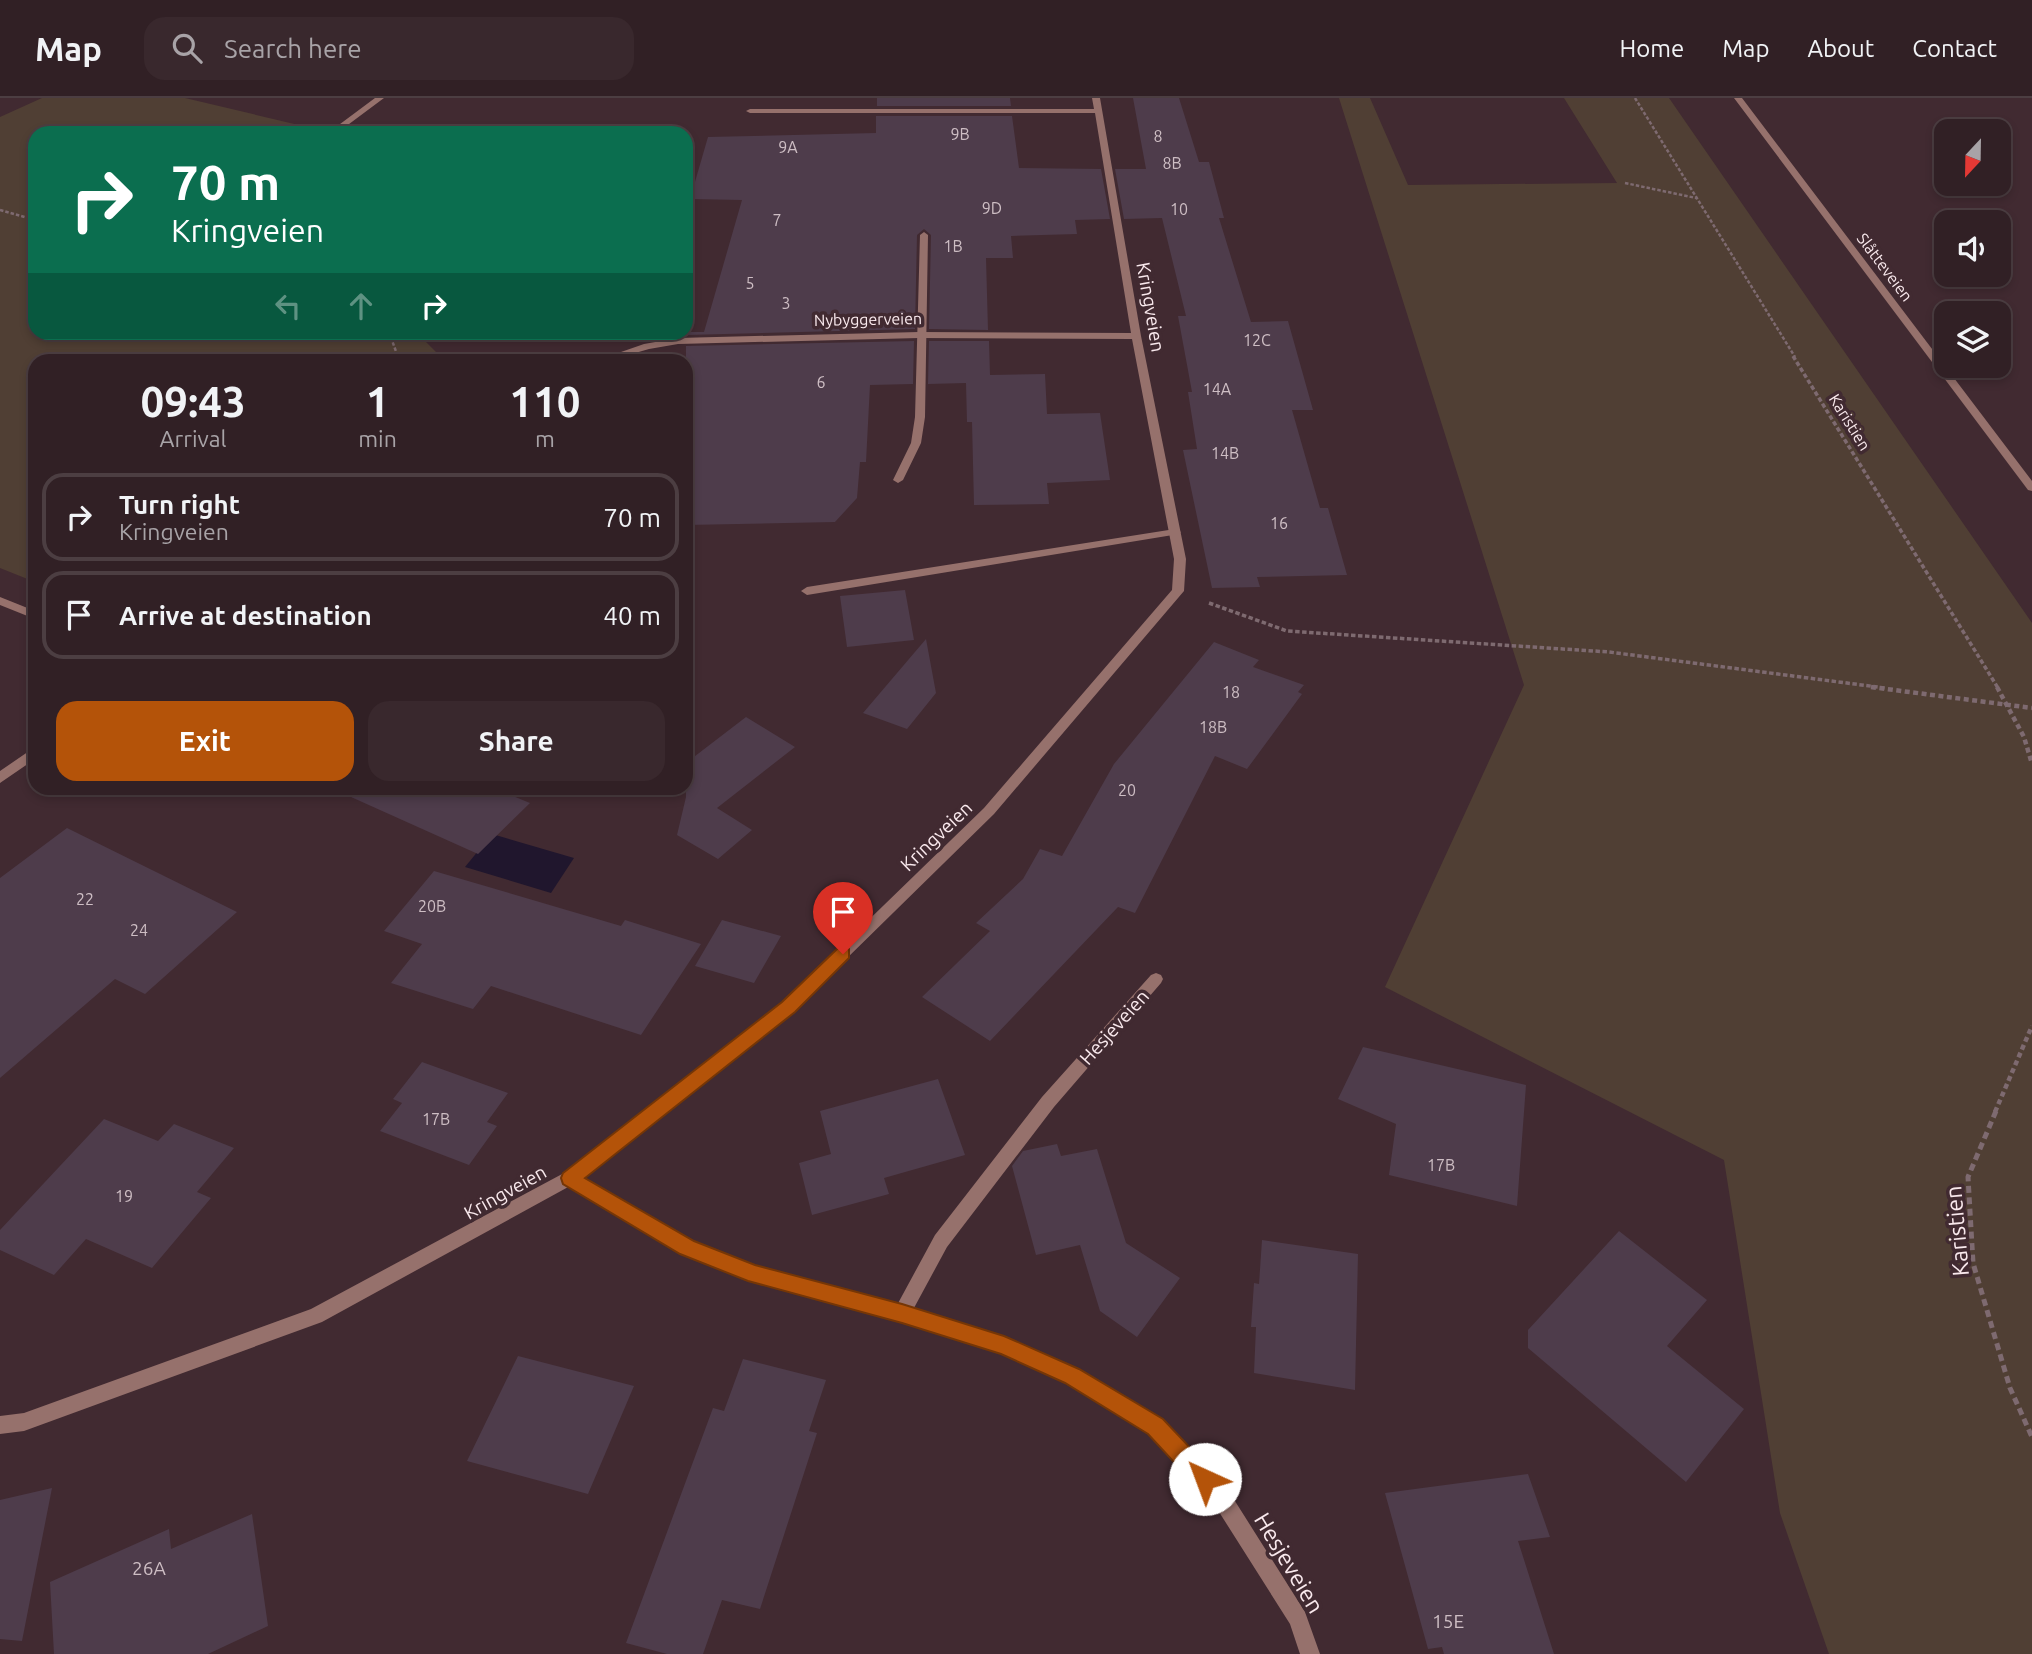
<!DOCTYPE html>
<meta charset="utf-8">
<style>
:root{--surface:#312025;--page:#39282d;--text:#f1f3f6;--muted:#a8a3a7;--line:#4c3e42;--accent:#b45309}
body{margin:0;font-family:Ubuntu,sans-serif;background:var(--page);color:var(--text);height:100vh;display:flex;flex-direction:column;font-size:26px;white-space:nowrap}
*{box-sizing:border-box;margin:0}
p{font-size:23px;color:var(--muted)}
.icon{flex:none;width:38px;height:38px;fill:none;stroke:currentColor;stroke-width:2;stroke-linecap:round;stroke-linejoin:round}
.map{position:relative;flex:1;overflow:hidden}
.sheet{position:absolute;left:28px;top:256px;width:665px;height:441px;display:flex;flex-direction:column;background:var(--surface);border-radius:21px;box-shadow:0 4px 10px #0003,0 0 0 2px var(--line)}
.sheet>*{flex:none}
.top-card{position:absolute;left:28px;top:28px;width:665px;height:214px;border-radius:21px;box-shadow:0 4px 10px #0003,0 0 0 2px var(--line);background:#0b6e4f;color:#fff;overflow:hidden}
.needle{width:46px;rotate:202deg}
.tools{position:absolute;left:1934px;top:21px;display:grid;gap:14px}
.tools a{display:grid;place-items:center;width:77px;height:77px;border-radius:14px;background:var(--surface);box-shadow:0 4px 10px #0003,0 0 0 2px var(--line);font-size:35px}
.pin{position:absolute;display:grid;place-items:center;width:60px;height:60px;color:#fff;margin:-72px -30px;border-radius:50% 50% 50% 0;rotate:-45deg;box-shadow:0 0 7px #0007}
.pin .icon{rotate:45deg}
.me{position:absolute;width:77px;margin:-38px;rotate:317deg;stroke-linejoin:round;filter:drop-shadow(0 0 5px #0008)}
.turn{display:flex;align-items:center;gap:24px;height:147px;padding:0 28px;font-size:32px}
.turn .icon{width:91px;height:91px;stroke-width:2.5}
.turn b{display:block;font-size:49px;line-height:60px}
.lanes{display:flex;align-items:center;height:66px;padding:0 28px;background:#0003;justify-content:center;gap:35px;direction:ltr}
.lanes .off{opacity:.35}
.eta{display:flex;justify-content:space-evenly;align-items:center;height:119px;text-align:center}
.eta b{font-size:42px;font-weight:700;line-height:49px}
.button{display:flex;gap:14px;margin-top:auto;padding:14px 28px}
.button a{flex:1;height:80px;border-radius:21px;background:var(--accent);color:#fff;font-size:28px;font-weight:700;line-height:80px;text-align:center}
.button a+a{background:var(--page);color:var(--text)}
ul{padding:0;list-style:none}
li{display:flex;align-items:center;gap:21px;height:88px;margin:0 14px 10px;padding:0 14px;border:4px solid var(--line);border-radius:21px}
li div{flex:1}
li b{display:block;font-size:26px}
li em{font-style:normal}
header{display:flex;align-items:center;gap:42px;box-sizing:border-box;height:98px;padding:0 35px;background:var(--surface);border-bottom:2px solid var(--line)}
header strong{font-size:33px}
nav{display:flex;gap:38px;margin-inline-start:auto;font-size:24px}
.search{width:490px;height:63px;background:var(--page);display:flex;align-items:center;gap:18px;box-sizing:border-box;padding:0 24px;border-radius:21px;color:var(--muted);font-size:26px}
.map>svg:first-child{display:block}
</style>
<header>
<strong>Map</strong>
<div class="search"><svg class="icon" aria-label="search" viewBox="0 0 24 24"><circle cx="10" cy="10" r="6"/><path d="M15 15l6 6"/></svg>Search here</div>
<nav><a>Home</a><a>Map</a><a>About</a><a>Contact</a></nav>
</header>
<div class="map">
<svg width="2032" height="1556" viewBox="0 0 2032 1556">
<rect width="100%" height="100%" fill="#412a31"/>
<path fill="#503f34" d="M42,0H185L324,33L35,35V234L417,235L444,262H35V484L0,470V19Z
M1339,0H1370L1408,87L1617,85L1564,0H1669L2032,525V1556H1829L1780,1415L1724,1062L1385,889L1524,587Z"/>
<path fill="#20162d" d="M492,736L574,760L551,795L465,769Z"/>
<path fill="#4e3c4b" d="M877,0H1010L1011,8H877Z
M1133,0H1179L1199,64H1209L1224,120H1219L1251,224L1288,223L1313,312H1292L1320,410H1328L1347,477L1257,479L1260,489L1212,490L1183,352L1197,351L1188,294H1192L1178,218H1186L1162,120L1124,121L1115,71H1146Z
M876,18H1012L1019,70L1101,71L1110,121L1075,122L1077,136L1011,138L1013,160H986L988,232L929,231L931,137L924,131L917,137L915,231L686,237V234H704L742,102L690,101L708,39L876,35Z
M914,243L913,286L870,287L866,364H860L857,400L835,424L686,427V248Z
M929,243H989L990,277L1045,276L1047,316L1100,315L1110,382L1047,385L1049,406L974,407L972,324H967L966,285L928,286Z
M905,492L914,542L847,549L840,498Z
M926,541L936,595L907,631L863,615Z
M1214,544L1259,562L1253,569L1304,587L1298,594L1302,596L1247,671L1215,658L1135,815L1118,809L990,943L922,899L990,833L976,825L1023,781L1040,751L1062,758L1114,666Z
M746,619L795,649L717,710L752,732L718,761L677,737L686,699V665Z
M331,690H493L530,705L478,756Z
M67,730L237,814L145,896L115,881L0,980V780Z
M434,773L621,828L625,822L701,846L641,937L491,888L473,911L391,885L422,846L384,833Z
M722,822L781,838L754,885L695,868Z
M1363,949L1526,987L1517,1108L1389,1077L1396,1026L1338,1001Z
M422,964L508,995L487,1024L497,1028L469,1067L380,1033L402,1005L393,1001Z
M938,981L965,1057L884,1080L889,1096L812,1117L799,1065L831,1056L820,1013Z
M104,1021L158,1043L174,1026L234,1050L197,1094L211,1100L152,1170L86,1141L54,1177L0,1152V1132Z
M1057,1046L1061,1058L1097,1051L1126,1145L1180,1180L1137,1239L1100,1213L1080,1147L1036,1157L1012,1068L1023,1053Z
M1619,1133L1707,1202L1667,1248L1744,1311L1686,1384L1528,1250V1232Z
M1262,1142L1358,1156L1355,1292L1254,1275L1256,1229H1251L1254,1185L1259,1186Z
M518,1258L634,1288L588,1396L467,1363Z
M743,1261L826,1282L809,1333L817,1335L760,1511L722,1502L703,1556H667L626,1545L713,1310L724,1313Z
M1528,1376L1550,1439L1518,1443L1554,1556H1444L1442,1549L1428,1551L1385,1395Z
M52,1390L22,1543L0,1541V1402Z
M252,1416L268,1528L208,1556H54L50,1484L169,1431L171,1451Z"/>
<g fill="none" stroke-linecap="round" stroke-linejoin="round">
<path stroke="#7e6a70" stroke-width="2.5" stroke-dasharray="3.5 2" stroke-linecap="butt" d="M1635,0L1795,259
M1625,85L1696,100
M0,112L35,122
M389,234L398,259"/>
<path stroke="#7e6a70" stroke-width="3.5" stroke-dasharray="4.5 2.5" stroke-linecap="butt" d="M397,258L399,262
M1793,258L1998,590
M1209,505L1287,533L1609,554L1885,590"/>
<path stroke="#7e6a70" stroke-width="4.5" stroke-dasharray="5 3.5" stroke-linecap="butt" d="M1871,589L2032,610
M1997,589L2024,639L2032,666
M1995,1014L2032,928"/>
<path stroke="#7e6a70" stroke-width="5" stroke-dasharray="7 4.5" stroke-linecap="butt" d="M1996,1013L1968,1079L1973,1165L2010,1290L2032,1339"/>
<path fill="#96716c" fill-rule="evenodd" d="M924,134L928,137L925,319L921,345L903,382L898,385L893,382L911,345L915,319L920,137Z
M1175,431L1181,434L1179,436L807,497L801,493L807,489Z
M1156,875L1161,877L1163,881L1161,885L1054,1009L947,1149L908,1221L902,1223L896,1221L893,1215L896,1209L935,1137L1042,999L1151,877Z"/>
<path fill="#96716c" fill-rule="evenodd" d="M375,0H384L337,35H328Z
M1092,0H1100L1141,238L1186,461L1184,493L994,716L793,913L583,1079L693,1143L755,1168L902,1207L1004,1238L1078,1272L1162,1322L1228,1392L1305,1514L1320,1556H1300L1290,1526L1214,1406L1148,1336L1066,1284L1001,1255L902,1223L755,1184L681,1155L570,1088L322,1224L24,1333L0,1336V1318L24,1315L311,1211L564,1075L783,905L984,710L1172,492L1174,461L1132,241L919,240L678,246L649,251L611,262H598L644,246L678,240L919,234L1131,235L1095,15H750L746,13L750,11H1094Z
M1734,0H1742L2032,383V393L2028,392Z
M0,499L35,513V521L0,507Z
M35,649V661L0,685V673Z"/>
</g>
<path fill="#b45309" stroke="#753606" stroke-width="2" d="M843,849L849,851V860L795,914L585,1080L694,1143L755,1167L902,1206L1004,1238L1079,1271L1163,1321L1213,1374L1216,1381L1213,1389L1205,1392L1197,1389L1148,1336L1065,1285L1001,1256L902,1225L748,1183L680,1156L563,1086L561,1080L563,1075L782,904L837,851Z"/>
<g text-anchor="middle" stroke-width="7" stroke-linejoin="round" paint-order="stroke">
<g font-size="16" fill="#cebec4">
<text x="960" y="42">9B</text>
<text x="1158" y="44">8</text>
<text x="788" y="55">9A</text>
<text x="1172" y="71">8B</text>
<text x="992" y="116">9D</text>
<text x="1179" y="117">10</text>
<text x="777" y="128">7</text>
<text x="953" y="154">1B</text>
<text x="750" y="191">5</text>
<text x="786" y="211">3</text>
<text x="1257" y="248">12C</text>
<text x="821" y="290">6</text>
<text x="1217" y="297">14A</text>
<text x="1225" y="361">14B</text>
<text x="1279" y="431">16</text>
<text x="1231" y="600">18</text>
<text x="1213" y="635">18B</text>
<text x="1127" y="698">20</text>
<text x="85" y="807">22</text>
<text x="432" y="814">20B</text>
<text x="139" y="838">24</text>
<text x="436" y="1027">17B</text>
<text x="1441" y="1073">17B</text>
<text x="124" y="1104">19</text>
</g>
<g font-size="16" fill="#f9e9ed" stroke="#412a31">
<text transform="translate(1885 169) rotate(53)" y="6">Slåtteveien</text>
<text transform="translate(868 221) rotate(-1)" y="6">Nybyggerveien</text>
<text transform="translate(1850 324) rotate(58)" y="6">Karistien</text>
</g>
<g font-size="19" fill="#f9e9ed" stroke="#412a31">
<text transform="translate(1151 209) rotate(80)" y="7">Kringveien</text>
<text transform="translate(936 738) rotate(-44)" y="7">Kringveien</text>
<text transform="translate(1114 929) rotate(-48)" y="7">Hesjeveien</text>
<text transform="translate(505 1094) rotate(-29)" y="7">Kringveien</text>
</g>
<g font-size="19" fill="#cebec4">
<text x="149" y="1477">26A</text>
<text x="1448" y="1530">15E</text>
</g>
<g font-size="23" fill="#f9e9ed" stroke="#412a31">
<text transform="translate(1957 1133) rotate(-95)" y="8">Karistien</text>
<text transform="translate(1289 1465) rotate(59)" y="8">Hesjeveien</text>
</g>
</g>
</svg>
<div class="tools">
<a><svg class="needle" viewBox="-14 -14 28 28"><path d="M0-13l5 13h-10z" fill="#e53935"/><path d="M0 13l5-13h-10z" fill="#a8a3a7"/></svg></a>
<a><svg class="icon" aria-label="sound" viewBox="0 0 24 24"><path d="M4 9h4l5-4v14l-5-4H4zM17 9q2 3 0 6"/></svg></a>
<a><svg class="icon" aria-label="layers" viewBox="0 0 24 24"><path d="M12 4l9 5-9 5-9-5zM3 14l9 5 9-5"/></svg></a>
</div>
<div class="pin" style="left:843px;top:856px;background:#d93025"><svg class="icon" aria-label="arrive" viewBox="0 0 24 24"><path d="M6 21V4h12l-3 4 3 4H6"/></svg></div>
<svg class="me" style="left:1205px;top:1381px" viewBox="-20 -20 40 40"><circle r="19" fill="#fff"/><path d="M0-13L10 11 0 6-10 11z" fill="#b45309"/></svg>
<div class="top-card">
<div class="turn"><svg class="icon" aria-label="right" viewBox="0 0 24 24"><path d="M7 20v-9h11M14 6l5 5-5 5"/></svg><div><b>70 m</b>Kringveien</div></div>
<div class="lanes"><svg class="icon off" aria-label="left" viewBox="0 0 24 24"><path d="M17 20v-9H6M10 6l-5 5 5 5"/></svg><svg class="icon off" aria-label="ahead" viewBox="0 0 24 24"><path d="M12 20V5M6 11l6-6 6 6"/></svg><svg class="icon" aria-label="right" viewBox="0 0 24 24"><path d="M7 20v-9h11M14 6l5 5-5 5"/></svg></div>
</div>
<section class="sheet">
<div class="eta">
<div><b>09:43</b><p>Arrival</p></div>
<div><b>1</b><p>min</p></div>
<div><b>110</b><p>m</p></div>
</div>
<ul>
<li><svg class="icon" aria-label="right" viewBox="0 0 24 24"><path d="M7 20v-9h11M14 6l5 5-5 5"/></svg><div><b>Turn right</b><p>Kringveien</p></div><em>70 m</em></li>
<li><svg class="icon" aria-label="arrive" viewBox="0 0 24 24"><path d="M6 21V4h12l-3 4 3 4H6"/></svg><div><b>Arrive at destination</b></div><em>40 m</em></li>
</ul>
<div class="button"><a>Exit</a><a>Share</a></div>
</section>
</div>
